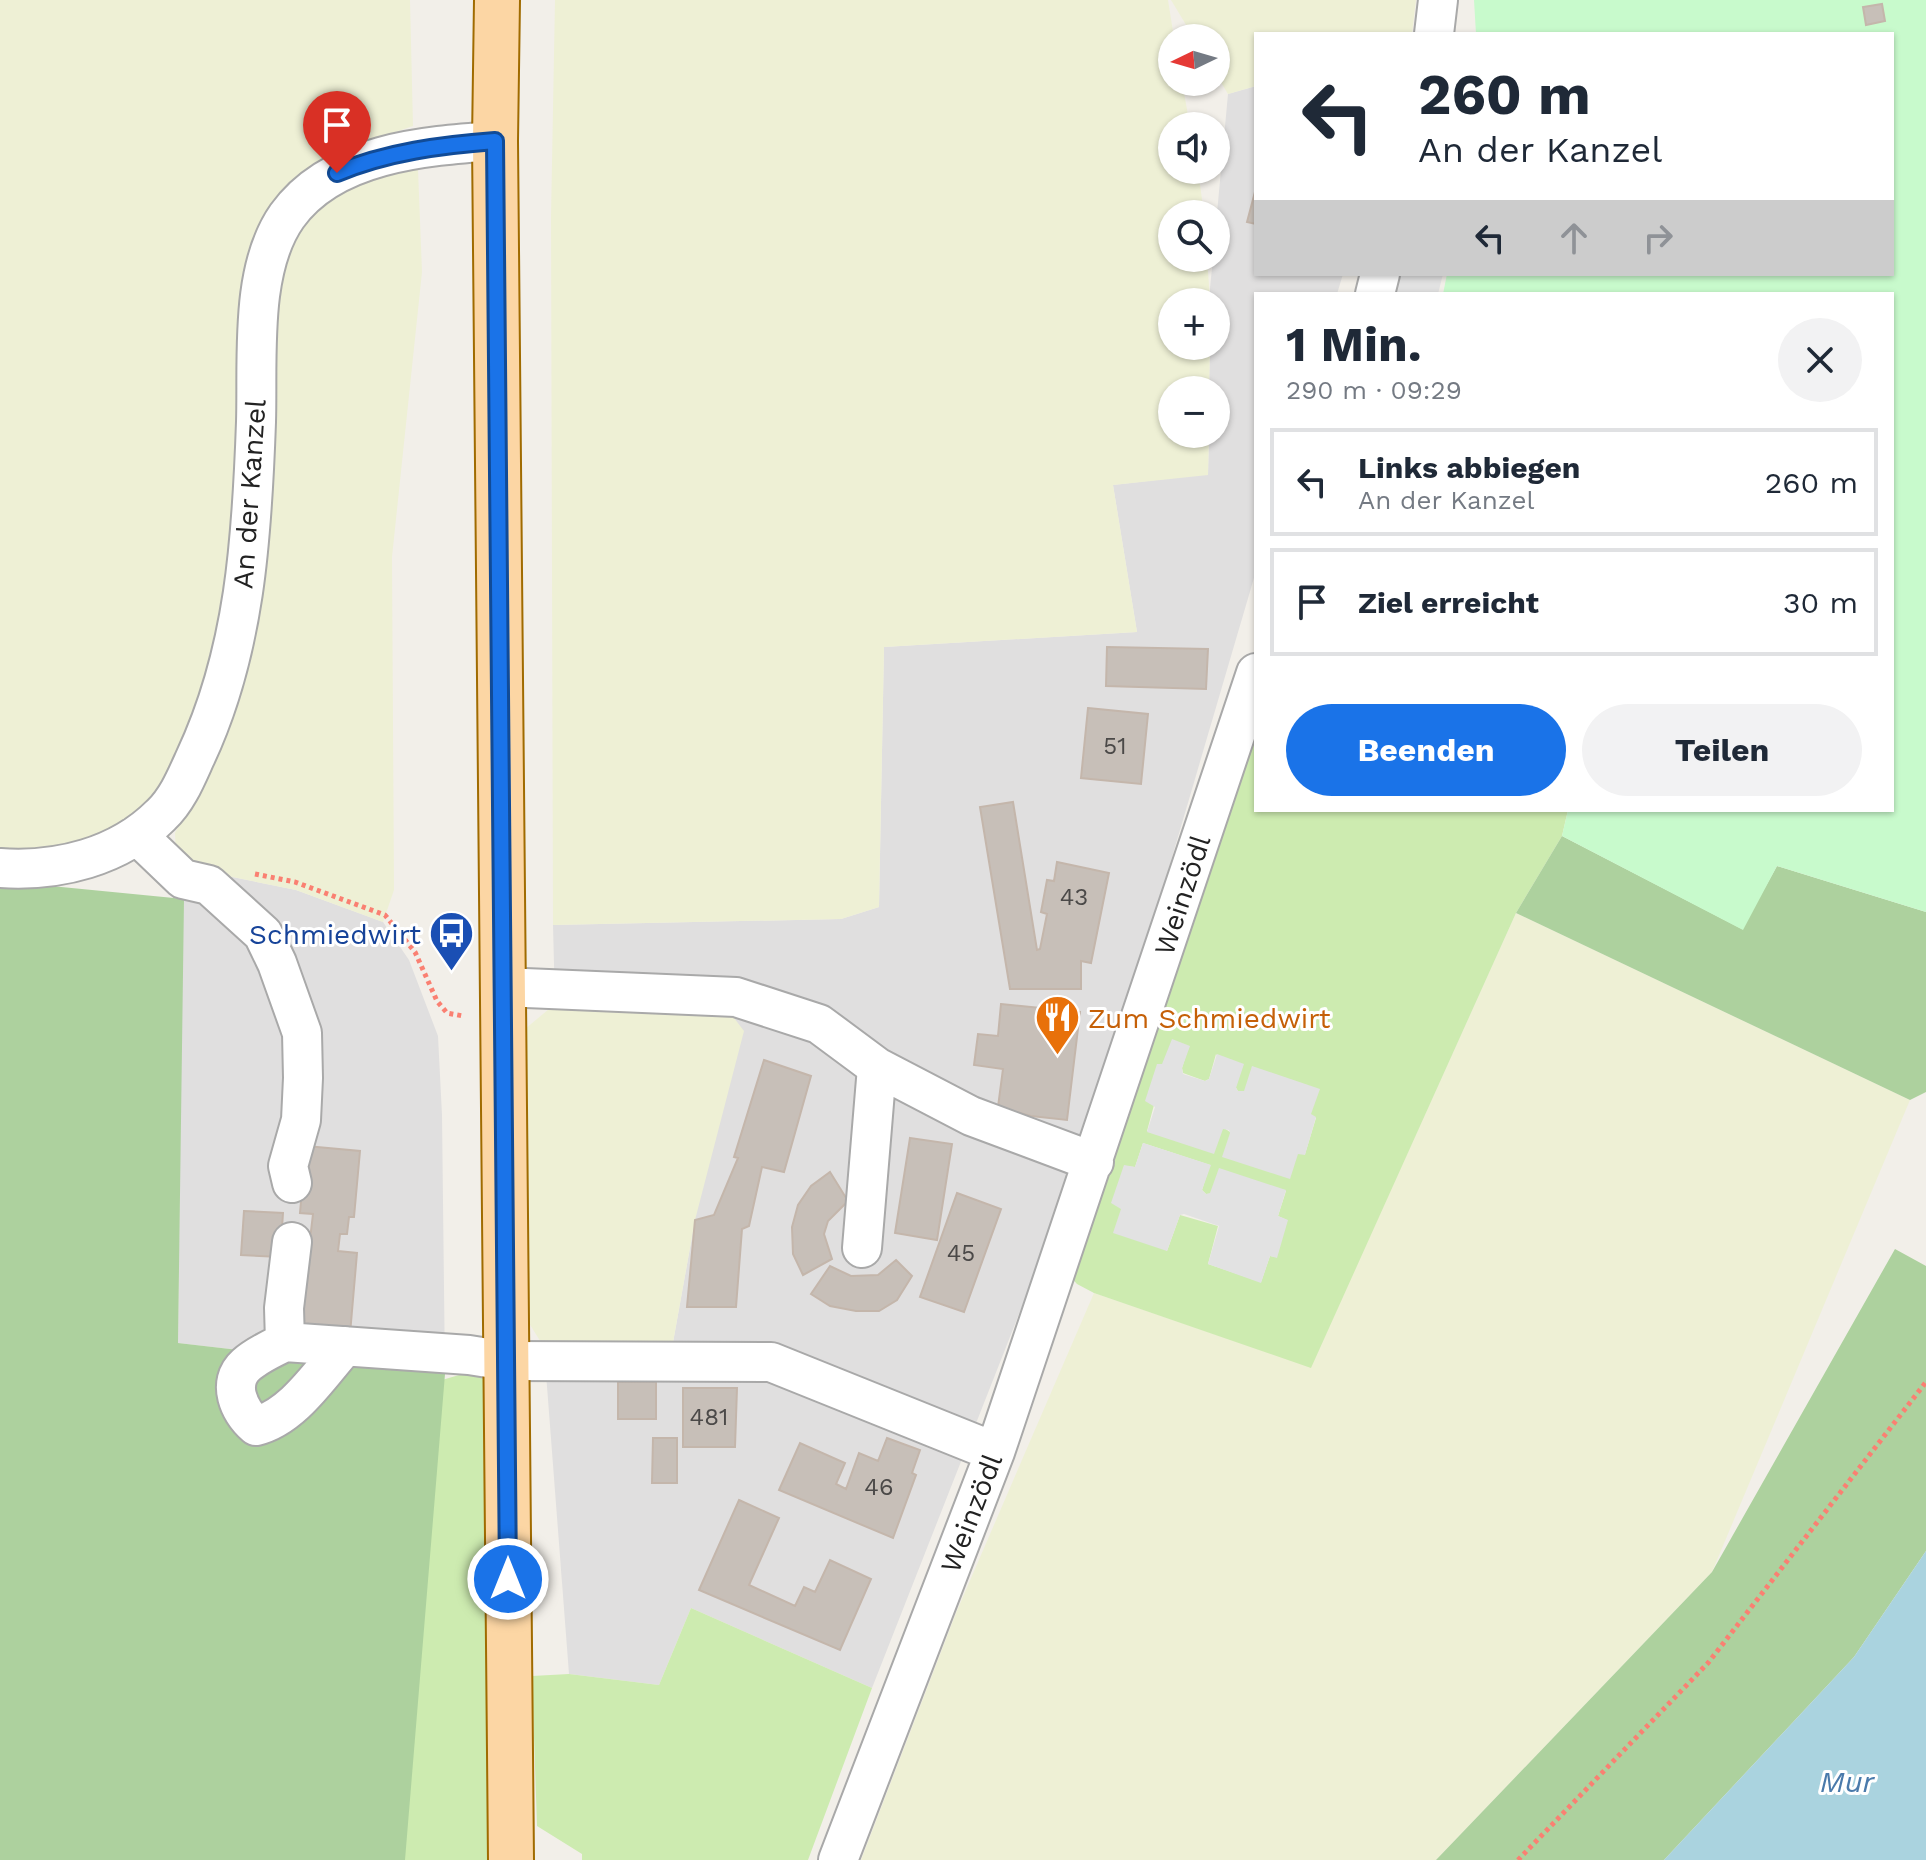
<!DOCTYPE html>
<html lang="de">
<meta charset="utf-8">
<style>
:root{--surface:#fff;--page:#f2f2f3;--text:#1f2937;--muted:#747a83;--line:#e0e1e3;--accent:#1a73e8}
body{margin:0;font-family:"Work Sans",sans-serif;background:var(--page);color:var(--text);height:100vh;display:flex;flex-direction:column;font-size:30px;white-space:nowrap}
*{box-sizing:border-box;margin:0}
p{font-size:26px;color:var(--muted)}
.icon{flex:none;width:44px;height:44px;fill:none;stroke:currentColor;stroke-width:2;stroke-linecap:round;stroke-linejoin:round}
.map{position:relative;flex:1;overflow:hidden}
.side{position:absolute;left:1254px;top:292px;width:640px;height:520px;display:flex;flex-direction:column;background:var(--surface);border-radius:0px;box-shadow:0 2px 6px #0004}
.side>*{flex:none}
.banner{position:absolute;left:1254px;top:32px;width:640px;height:244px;border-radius:0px;box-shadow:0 2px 6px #0004;background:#fff;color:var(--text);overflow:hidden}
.needle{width:52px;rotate:265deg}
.controls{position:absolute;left:1158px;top:24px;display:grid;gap:16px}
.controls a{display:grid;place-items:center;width:72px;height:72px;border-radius:50%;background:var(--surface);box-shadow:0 2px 6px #0004;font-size:40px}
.pin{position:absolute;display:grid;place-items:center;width:68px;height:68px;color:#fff;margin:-82px -34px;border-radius:50% 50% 50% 0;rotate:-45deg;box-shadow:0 0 8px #0007}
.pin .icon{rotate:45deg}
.me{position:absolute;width:88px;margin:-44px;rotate:0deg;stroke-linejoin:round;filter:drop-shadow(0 0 6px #0008)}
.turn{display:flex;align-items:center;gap:28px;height:168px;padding:0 32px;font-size:36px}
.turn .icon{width:104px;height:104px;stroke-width:2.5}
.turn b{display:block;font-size:56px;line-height:68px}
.lanes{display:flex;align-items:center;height:76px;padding:0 32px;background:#0003;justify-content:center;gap:40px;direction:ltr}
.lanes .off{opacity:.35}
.round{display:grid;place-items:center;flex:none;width:84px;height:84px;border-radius:42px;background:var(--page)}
.summary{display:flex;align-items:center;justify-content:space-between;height:136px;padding:0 32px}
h1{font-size:48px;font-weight:700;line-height:60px}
.primary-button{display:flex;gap:16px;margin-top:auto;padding:16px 32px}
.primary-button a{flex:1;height:92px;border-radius:48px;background:var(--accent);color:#fff;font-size:32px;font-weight:700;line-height:92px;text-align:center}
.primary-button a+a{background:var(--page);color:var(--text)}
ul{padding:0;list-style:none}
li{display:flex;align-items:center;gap:24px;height:108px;margin:0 16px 12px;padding:0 16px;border:4px solid var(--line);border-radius:0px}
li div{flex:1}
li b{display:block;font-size:30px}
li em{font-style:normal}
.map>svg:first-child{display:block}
</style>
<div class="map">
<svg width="1926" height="1860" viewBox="0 0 1926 1860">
<rect width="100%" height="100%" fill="#f2efe9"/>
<path fill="#e0dfdf" d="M1256,86V274H1343L1337,294H1256V571L1094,1123L872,1688L691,1608L659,1685L569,1674L544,1347L672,1348L695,1220L555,1004L553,925L841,919L879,907L884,647L1137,632L1113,485L1208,474L1209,434H1216V390H1209L1210,346H1216V302H1210V288L1213,258H1216V224L1228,94Z
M183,867L296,890L383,922L409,960L438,1036L442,1115L445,1374L178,1343Z"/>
<path fill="#eef0d5" d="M0,0H410L413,126L381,137L287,190L233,592L191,735L156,795L122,829L86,849L0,856Z
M555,0H1168L1174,38H1172V82H1182L1190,126H1172V170H1198L1204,214H1172V258H1207L1210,299V302H1172V346H1210L1209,390H1172V434H1209L1208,475L1113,485L1137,632L884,647L879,907L841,919L553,925L551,217Z
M1171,0H1416L1412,34H1256V86L1228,94L1216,74V38H1194Z
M418,169L422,272L392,557L394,890L383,922L296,890L183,867L176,856L175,833L200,787L270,309L285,252L311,216L353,183Z
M1516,913L1910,1100L1712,1572L1436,1860H861L956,1613L1094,1293L1311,1367Z
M555,1004L731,1014L744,1031L695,1220L672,1348L544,1347L527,1320L525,1029Z"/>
<path fill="#cdebb0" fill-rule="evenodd" d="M1256,727V810H1568L1562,836L1516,913L1311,1368L1094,1293L1077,1284L1059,1264ZM1189,1046L1182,1068L1183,1073L1205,1081L1209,1079L1216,1054L1238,1091H1244L1316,1118L1305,1154L1230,1132L1224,1128L1147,1131L1154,1105ZM1143,1143L1210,1165L1202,1190L1206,1194L1286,1191L1278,1216L1287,1220L1276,1257L1270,1256L1261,1282L1208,1264L1218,1226L1180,1215L1167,1251L1121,1209L1124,1166L1135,1167Z
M507,1361L511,1860H403L442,1380Z
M691,1608L872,1688L808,1860H582V1854L537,1826L532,1676L569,1674L659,1685Z"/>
<path fill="#add19e" d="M1562,836L1742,929L1777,866L1926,912V1092L1910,1100L1516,913Z
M0,881L184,899L178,1343L445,1374L405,1860H0Z
M1895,1249L1926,1266V1551L1854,1657L1664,1860H1436L1712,1572Z"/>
<path fill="#c8facc" d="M1474,0H1926V912L1777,866L1743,930L1562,836L1568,810H1892V294H1443L1447,274H1892V34H1476Z"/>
<path fill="#e2e2e2" d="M1390,274H1443L1438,294H1384Z
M1172,1039L1190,1046L1182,1068L1183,1074L1205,1081L1209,1079L1217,1054L1244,1064L1236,1088L1238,1091H1244L1252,1066L1320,1089L1311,1114L1316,1117L1305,1155L1298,1154L1290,1179L1222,1157L1230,1133L1229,1130L1223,1129L1214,1154L1147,1132L1155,1107L1145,1101L1157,1064H1162Z
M1143,1143L1211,1165L1202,1190L1206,1194L1210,1193L1219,1168L1286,1190L1278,1216L1288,1220L1277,1258L1270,1256L1261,1283L1208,1264L1219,1226L1184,1214L1180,1215L1167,1251L1113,1233L1121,1209L1111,1203L1124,1165L1135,1167Z"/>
<path fill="#aad3df" d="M1926,1551V1860H1664L1854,1657Z"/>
<path fill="#c7bfb8" stroke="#c4b6ab" stroke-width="2" d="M1882,4L1885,21L1866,25L1863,7Z
M1256,188V224L1247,222Z
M1107,647L1208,649L1206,689L1106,686Z
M1088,708L1148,714L1141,784L1081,778Z
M1013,802L1037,950L1040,949L1047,914L1041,912L1047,880L1054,881L1057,862L1109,873L1091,963L1081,961V989H1010L980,807Z
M1001,1004L1080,1012L1067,1120L1031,1116L998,1107L1003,1069L974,1065L978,1034L998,1036Z
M764,1060L811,1076L784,1172L762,1167L749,1226L742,1229L736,1307H687L695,1220L714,1215L738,1158L734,1157Z
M910,1138L952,1144L937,1240L895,1233Z
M306,1146L360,1151L354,1217H349L347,1234H340L338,1251L357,1253L350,1334L294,1329L309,1248L313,1214L300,1213Z
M830,1172L848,1201L828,1221L824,1234L832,1259L803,1275L793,1254L792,1227L798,1205L811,1186Z
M957,1193L1001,1209L964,1312L920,1297Z
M244,1211L283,1213L280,1257L241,1255Z
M896,1260L912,1276L897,1300L879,1311H856L830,1306L811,1294L830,1266L851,1276L878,1275Z
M618,1382H656V1419H618Z
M683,1388H737L735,1447H683Z
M653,1438H677V1483H652Z
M887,1438L920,1450L912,1473L916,1475L893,1538L779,1490L800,1443L845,1463L836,1484L846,1489L859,1453L878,1461Z
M739,1500L779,1518L749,1585L795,1606L804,1587L815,1592L830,1560L871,1579L840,1650L699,1590Z"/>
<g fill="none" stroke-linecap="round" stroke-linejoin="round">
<defs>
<path id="minor" d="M1434,34L1438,0
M1375,294L1380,274
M137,835L183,879L209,885L263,934L277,963L302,1033L303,1078L301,1120L288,1166L292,1183
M0,868C58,872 119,857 161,815C177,800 186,778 195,758C245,652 252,538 256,422C258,359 249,270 287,216C332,153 424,146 495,141
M504,987L736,997L819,1024L877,1067L971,1116L1094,1162
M292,1242L284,1308L285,1342L469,1355L507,1361L771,1362L995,1452
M862,1248L877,1067
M285,1342C273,1348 257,1355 246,1365C226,1383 239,1411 256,1426C293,1417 320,1374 345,1346
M838,1860L995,1452L1256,673"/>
<path id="major" d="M497,0L495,141L511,1860"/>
</defs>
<use href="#minor" stroke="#a9a9a9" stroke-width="42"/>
<use href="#major" stroke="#a06b00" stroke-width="48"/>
<path stroke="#fa8072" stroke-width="5" stroke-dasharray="4 4" stroke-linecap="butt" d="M255,874L295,882L385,915L415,952L437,1001L447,1013L463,1016
M1518,1860L1708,1663L1926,1382"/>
<use href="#minor" stroke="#fff" stroke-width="38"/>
<use href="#major" stroke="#fcd6a4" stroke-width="44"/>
</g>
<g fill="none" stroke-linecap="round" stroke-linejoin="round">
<defs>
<path id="route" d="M337,173C387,152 442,145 495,141L508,1579"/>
</defs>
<use href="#route" stroke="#114b97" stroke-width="20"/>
<use href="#route" stroke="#1a73e8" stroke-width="14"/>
</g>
<defs>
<symbol id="bus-pin" viewBox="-11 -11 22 30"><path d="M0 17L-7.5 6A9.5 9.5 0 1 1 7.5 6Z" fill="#1a4fb4" stroke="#fff"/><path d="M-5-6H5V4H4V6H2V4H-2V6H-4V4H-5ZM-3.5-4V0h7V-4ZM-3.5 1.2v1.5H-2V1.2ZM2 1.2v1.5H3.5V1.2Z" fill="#fff"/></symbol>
<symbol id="restaurant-pin" viewBox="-11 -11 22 30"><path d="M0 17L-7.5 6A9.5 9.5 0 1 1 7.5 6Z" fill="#e8710a" stroke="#fff"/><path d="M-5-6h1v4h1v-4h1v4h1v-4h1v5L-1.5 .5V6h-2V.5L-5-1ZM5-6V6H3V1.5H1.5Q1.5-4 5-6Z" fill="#fff"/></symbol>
</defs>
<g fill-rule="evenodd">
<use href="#bus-pin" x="426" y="908" width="51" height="69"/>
<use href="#restaurant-pin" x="1032" y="992" width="51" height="69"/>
</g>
<g text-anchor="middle" stroke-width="6" stroke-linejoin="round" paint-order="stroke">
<g font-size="24" fill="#4b4948">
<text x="1115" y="754">51</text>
<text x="1074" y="905">43</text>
<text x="961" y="1261">45</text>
<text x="709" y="1425">481</text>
<text x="879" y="1495">46</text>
</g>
<g font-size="28" fill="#222" stroke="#fff">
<text transform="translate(249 494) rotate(-86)" y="10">An der Kanzel</text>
<text transform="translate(1182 895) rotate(-72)" y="10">Weinzödl</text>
<text transform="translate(971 1513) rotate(-69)" y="10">Weinzödl</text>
</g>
<g font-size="28" fill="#164399" stroke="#fff" text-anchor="end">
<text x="421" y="944">Schmiedwirt</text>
</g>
<g font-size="28" fill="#c56008" stroke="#fff" text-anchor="start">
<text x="1088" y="1028">Zum Schmiedwirt</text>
</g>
<g font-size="30" font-style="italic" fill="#4a7aab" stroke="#fff">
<text x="1847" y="1792">Mur</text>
</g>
</g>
</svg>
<div class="controls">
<a><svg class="needle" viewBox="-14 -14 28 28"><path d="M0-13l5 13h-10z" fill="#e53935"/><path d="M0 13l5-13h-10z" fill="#747a83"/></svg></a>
<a><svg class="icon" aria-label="sound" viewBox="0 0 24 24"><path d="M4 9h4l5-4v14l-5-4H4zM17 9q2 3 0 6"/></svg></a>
<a><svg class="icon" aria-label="search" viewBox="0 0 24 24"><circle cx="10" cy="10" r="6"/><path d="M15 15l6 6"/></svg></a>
<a>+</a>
<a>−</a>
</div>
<div class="pin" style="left:337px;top:173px;background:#d93025"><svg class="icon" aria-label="arrive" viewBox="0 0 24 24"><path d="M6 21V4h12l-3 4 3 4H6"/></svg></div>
<svg class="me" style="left:508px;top:1579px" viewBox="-20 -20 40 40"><circle r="17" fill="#1a73e8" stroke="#fff" stroke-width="3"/><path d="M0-11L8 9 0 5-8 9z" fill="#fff"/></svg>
<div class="banner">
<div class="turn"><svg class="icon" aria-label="left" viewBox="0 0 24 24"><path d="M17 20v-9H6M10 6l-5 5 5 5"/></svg><div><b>260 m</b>An der Kanzel</div></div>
<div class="lanes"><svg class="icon" aria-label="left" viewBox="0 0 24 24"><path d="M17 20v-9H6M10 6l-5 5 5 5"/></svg><svg class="icon off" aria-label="ahead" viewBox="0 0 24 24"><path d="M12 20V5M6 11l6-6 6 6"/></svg><svg class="icon off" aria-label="right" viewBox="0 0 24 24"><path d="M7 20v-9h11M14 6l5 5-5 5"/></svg></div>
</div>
<section class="side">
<div class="summary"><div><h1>1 Min.</h1><p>290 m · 09:29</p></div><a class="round"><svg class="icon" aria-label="close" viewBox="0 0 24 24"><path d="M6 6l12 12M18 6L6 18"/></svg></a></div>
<ul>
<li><svg class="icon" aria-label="left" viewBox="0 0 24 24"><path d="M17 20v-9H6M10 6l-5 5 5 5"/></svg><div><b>Links abbiegen</b><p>An der Kanzel</p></div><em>260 m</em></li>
<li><svg class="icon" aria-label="arrive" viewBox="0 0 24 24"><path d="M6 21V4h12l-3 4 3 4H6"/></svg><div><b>Ziel erreicht</b></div><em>30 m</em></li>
</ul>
<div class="primary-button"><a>Beenden</a><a>Teilen</a></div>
</section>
</div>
